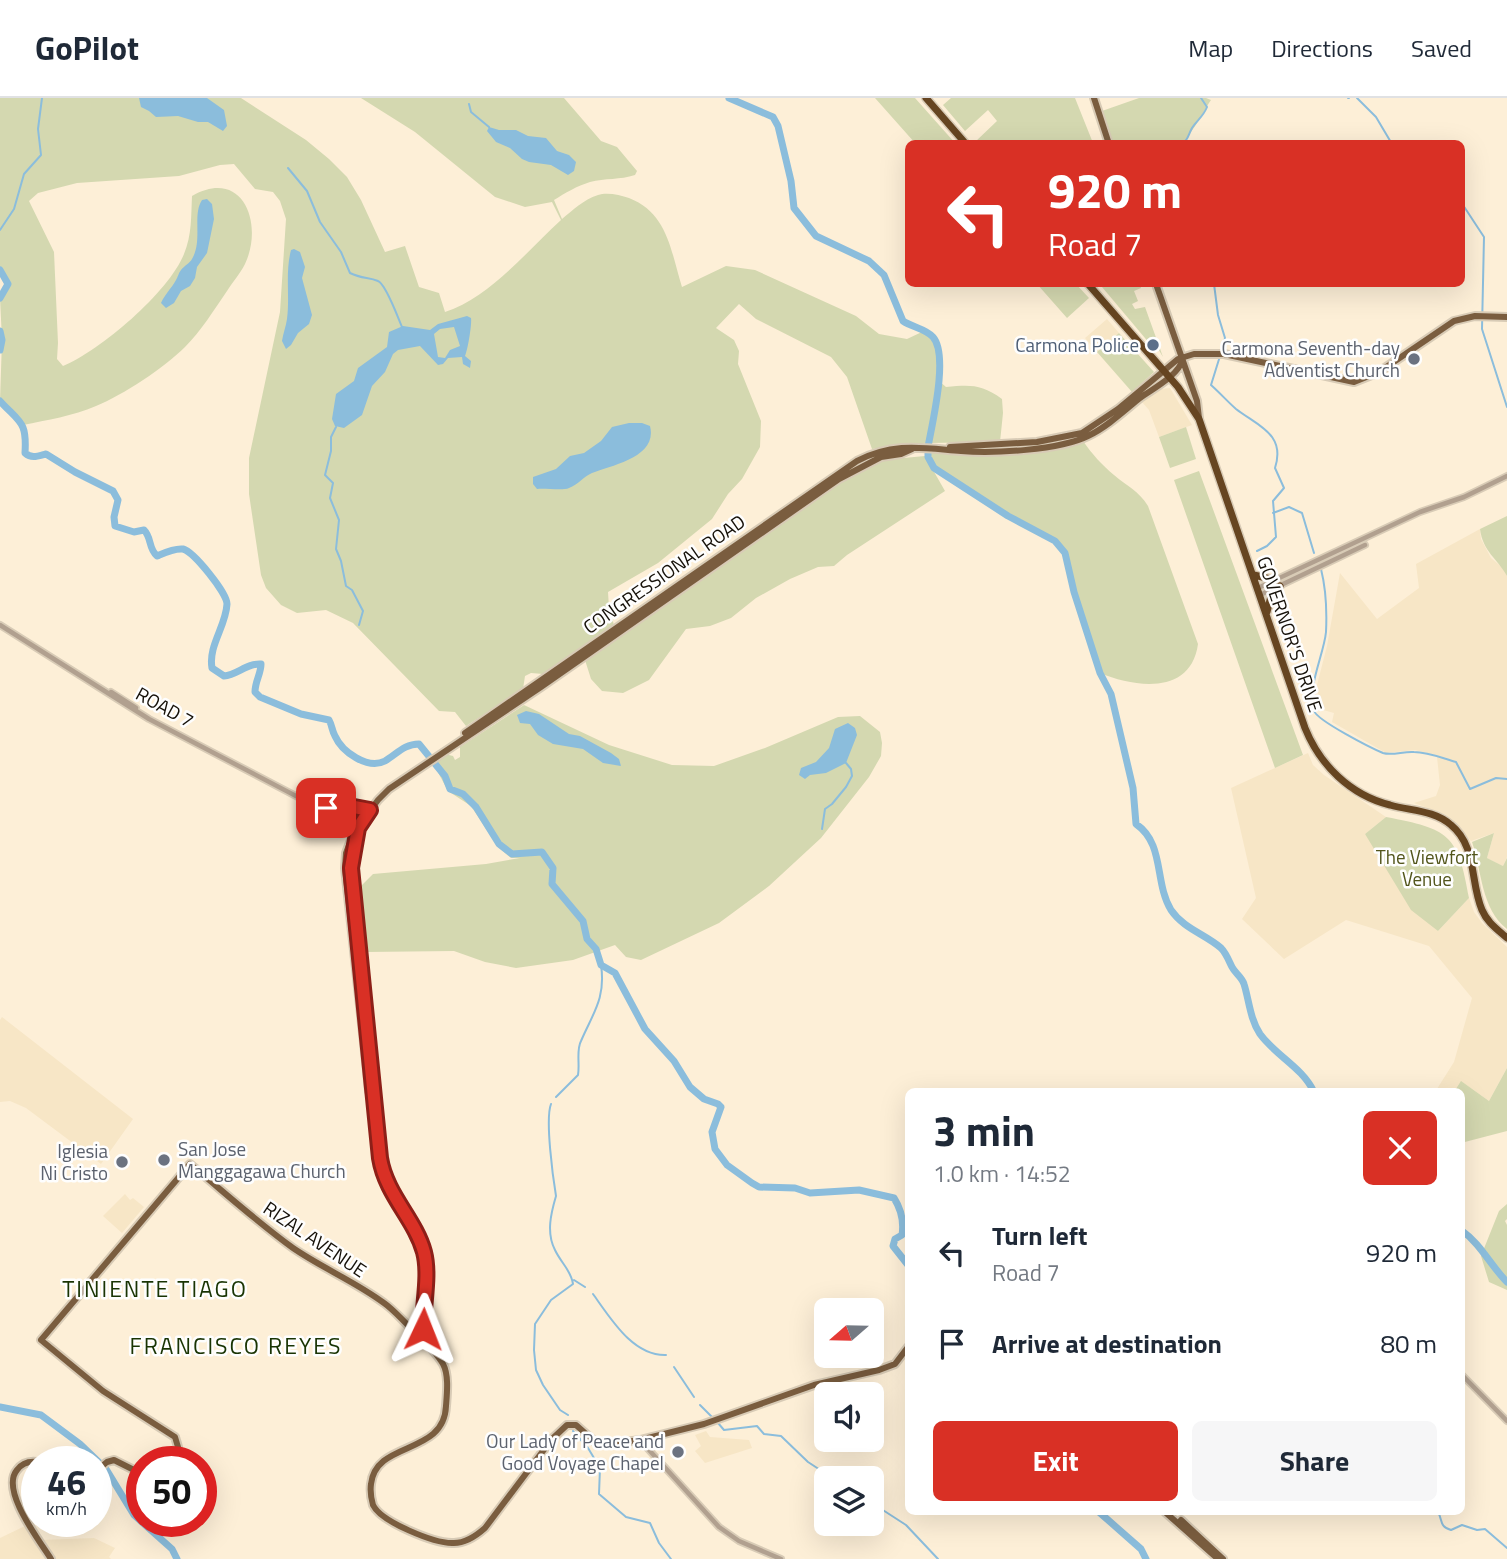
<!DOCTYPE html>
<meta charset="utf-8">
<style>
:root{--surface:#fff;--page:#f6f6f7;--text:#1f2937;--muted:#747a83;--line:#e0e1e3;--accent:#d93025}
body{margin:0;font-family:"Titillium Web",sans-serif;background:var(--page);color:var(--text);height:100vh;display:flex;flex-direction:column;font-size:26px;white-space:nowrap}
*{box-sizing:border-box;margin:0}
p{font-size:23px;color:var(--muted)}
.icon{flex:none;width:38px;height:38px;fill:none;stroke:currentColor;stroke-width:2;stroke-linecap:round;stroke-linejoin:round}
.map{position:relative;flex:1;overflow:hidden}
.sheet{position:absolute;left:905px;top:990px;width:560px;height:427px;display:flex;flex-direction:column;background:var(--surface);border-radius:10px;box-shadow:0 7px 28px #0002}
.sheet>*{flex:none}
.guide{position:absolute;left:905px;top:42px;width:560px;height:147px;border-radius:10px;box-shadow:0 7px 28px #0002;background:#d93025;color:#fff;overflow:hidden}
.needle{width:46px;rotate:250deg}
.controls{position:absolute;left:814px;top:1200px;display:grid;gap:14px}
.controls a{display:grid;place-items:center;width:70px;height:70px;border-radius:10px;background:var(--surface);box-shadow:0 7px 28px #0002;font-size:35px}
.speed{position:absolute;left:21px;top:1348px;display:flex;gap:14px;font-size:35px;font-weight:700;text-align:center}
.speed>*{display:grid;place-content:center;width:91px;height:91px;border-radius:50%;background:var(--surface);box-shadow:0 7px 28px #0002;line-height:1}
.speed small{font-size:18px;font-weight:400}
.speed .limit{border:10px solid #d22;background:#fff;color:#111}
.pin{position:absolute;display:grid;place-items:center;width:60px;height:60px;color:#fff;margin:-30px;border-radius:14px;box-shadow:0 4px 10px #0006}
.me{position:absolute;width:77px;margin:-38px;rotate:2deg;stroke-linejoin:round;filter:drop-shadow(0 0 5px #0008)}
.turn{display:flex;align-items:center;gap:24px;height:147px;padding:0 28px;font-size:32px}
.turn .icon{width:91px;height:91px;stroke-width:2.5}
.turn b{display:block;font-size:49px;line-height:60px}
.round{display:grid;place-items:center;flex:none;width:74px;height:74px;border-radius:10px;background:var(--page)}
.overview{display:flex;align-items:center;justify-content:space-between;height:119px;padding:0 28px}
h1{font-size:42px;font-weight:700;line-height:52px}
.action{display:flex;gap:14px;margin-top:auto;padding:14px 28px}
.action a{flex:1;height:80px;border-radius:10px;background:var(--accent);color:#fff;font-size:28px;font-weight:700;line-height:80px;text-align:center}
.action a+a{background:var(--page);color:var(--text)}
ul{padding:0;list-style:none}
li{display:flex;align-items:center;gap:21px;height:91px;padding:0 28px}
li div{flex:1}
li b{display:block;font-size:26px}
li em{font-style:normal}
header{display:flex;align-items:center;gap:42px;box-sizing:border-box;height:98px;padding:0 35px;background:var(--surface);border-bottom:2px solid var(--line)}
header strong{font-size:33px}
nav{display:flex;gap:38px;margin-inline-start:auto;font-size:24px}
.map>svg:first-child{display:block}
</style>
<header>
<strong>GoPilot</strong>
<nav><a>Map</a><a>Directions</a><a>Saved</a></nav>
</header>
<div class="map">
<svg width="1507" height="1461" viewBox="0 0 1507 1461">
<rect width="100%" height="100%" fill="#fdefd7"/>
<path fill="#f7e6c6" d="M1107,221L1119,235L1097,254L1085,240Z
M1170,290L1192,327L1159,339L1149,312L1142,304L1161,291Z
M1480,431L1481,441L1491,460L1503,470L1507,478V759L1503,768L1487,760L1494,735L1471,743L1446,717L1414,705L1436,698L1440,687L1437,659L1451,661L1415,652L1386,655L1332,624L1334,615L1309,608L1310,600L1319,601L1317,587L1327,548L1340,475L1377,521L1419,490L1416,466Z
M1308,655L1313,667L1324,677L1386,719L1365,736L1438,833L1469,800L1474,814L1482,825L1507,849V970L1489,1003L1462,984L1454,994H1435L1454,964L1472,900L1429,848L1346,822L1284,861L1242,821L1256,800L1231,690Z
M2,919L133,1021L101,1066L26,1010L10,1003L0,1004V922Z
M125,1096L130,1102L133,1100L144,1109L122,1135L103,1118Z
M706,1333L710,1339L749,1342L752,1350L705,1365L695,1353L701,1348L695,1337Z
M27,1427L46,1461H0V1440Z
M94,1440L115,1450L109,1459L111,1461H51L40,1442Z"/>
<path fill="#d4d8b0" d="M0,0H241L306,42L329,61L347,79L361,102L385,154L405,148L419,189L439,195L445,214C490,199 526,154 561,122L552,104L525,109L495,99L415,34L361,0H564L601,43L617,49L637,73L635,77C620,82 605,80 590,84C577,88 565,95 554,102L562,121C573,112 583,102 598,97C607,94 620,97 629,100C668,115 671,154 682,189L726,168L755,172L856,218L879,236L907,241L924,233C942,245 940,263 939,283L946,289C971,287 981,286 1002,301L1003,315L1000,344L929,345L872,351L847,279L831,259L756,221L739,206L716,230L734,242L739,253L738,266L761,323L760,349L742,381L728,396L712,421L658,465L608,494L609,510L614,527L543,576L531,575L525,578L523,591L466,628L455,614L439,613L353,525L326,512L297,515L281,507L266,490L261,477L249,396V360L280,214L286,121L280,103L273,94L255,91L234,66L220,67L179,78L77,85L38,95L29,103L54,154L58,245L57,261L63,268C100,253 169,194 184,156C192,137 191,118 192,98C243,69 264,126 245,166C240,176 232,185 227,193C214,212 201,233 185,249C164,270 123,297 96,308C73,318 47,322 23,327L0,303L2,242L0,200L8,186L0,172Z
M875,0H915L955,45H915Z
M951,0H1075L1093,45H976L975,44L997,23L988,12L965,33L943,7Z
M1139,0H1206L1211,2C1204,12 1190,40 1181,45H1113L1102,13Z
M1037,186H1076L1089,200L1067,220Z
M1106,186H1140L1141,190L1134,193L1138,203L1132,206L1135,211L1145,209L1163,259L1154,244L1150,246L1102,189Z
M1119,235L1154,274L1132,294L1097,254Z
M1186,329L1196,361L1170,370L1159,339Z
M1083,343C1092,356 1102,367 1114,377C1127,388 1139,393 1148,408L1198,546C1191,597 1136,590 1100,575L1074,494L1065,455L1055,443L963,391L934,370L927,360L929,355H1005Z
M925,358L945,393L847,457L834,468L818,469L790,481L756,500L731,520L710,528L686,531L649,582L623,595L602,593L591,581L585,562L840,384L882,362Z
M1199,373L1303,657L1275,670L1174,382Z
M1507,418V478C1497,460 1483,454 1480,431Z
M524,607L609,647L672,667L714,668L765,650L838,619L860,618L880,634L882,645L881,658L869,679L821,740L769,788L719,825L641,862L626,859L615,847L573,862L516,870L485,864L454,853L366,854L361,788L373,776L486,766L520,760H511L498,749L471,708L448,693L433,665L445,656L453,658L455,662L460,659V649Z
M1386,719C1449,731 1458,736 1469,800L1438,833L1411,812L1365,736Z
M1494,735L1487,760L1503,768L1507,760V831C1481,811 1482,773 1472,744Z
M1507,970V1033L1461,1045V994H1454L1461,983L1489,1003Z
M1507,1106V1121L1505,1123L1507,1127V1192L1489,1184L1481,1158L1499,1113Z"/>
<path fill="#8bbddc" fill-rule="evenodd" d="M139,0H207L224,12L227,28L223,33L208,24H198L178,18L156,19L149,13L141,9Z
M489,29L499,32H516L528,38L546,40L557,53L569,57L576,64L574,73L568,77L551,67L529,64L522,61L510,50L496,44L487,33Z
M207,101L212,106L214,121L207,155L197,169L195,180L190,188L181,193L174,205L166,210L161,205C165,196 171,191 176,182C178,179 178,176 181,172C184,168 190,165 192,161C203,142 192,117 202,102Z
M294,151L300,154L305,169L302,180L312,217L309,226L298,235L291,247L286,251L282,243C283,236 286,228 287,221C290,198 285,175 291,152Z
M467,218L471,220C472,226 468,251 465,258L471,263L470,270L463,266L462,259L448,260L443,266L438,267L420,248L398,252L393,256L385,274L372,288L362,317L344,330L335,328L332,321L336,296L354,283L358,270L387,249L389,234L403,228L430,232L438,226ZM454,229L460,248L450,252L445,260L438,259L434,236L440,231Z
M629,325H642L650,328C658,359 612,367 592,375C584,378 578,387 569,390C563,393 546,390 537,391L533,386V379L556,371L570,358L584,355L601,343L612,329Z
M526,613L539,616L569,636L580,638L611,655L619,661L621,668L603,665L583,651L553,646L538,637L530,626L520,625L517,617Z
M848,625L855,630L857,637L846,665L826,675L810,677L805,681L799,677L801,670L816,664L829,650L835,631Z"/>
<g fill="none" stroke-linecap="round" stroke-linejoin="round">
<path stroke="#8bbddc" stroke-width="2" d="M1348,0H1349
M1357,0L1376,19L1392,46
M469,6L471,14L489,29
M1182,46C1189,41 1188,37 1192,30C1197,22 1203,19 1207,9L1201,0
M288,70L307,93L320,124L341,154L350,175C362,181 369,179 378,183C386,186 398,220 402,229
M1461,104L1484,139L1482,231L1507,309
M0,132L14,111L24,76L41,57L38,31L42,0
M1214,186L1218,217L1225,240L1222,253
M1220,258L1211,287C1220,295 1228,304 1236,311C1258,328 1286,336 1275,370L1284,390L1273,403L1276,439L1267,448L1257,453
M336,329L331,339V353L325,377L333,385L330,400L339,422L336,451L341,463L346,488L352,492L363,513L359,527
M1273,415L1289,409L1302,415L1314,455
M1321,471C1326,491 1327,513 1326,534C1324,556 1306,592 1314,613C1318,623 1371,650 1383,655C1392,658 1404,653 1414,654C1428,654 1442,660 1456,664L1470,691L1496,680L1507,681
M822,731L825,711L832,706L846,689L852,678L851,671L846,665
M556,999L578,977C580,966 576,952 581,943C593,915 606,900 601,867
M551,1006C545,1021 553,1080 556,1098C551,1115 546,1135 555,1152C561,1165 571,1172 573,1186L551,1202L535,1226L534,1252L536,1272L543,1287L560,1312L568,1317
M574,1182L585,1189
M593,1196C611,1221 633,1258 666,1257
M674,1269L694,1299
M700,1307L714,1321
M718,1325L724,1332L757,1328L764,1336L781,1338L808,1364L834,1381
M573,1333L588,1350L600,1370L599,1396L626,1419L650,1425L659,1445L671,1461
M872,1405L906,1427L938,1461
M1438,1414C1443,1423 1439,1428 1451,1432L1462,1427L1477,1432L1485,1431L1507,1450"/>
<path stroke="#8bbddc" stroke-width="7" d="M729,0L773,19L778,28L791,83L794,110L816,138L869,163L884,177L903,223C912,229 926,231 933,239C949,257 932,326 928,349V359L934,370L1008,418L1055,443L1065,455L1074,494L1100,575L1111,596L1133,690L1136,726C1165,746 1154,784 1171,812C1184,831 1205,836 1221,850C1226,855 1229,863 1232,869C1235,875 1242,879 1244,886C1249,902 1250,921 1260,936C1276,958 1302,969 1314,994
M0,172L8,186L0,200
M0,233L2,242L0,252
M0,303C20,325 27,323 25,355C32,361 38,358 46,356L75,374L113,393L118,402L114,419L115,428L134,434L144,432C152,440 148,450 157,458C164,455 174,450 183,451C194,454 227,495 227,506C226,528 208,548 212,570L224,578C237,577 247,565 261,566C261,576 255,583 255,594L260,599L301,616L329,622C332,627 332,633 335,638C342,654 368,672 385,663C397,656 404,646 419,646L445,678L450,691L463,696L476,709L499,746L512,756L542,754L553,770L552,786L583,823L587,841L596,851L601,867L615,875L645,931L674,963L690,989L704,1001L718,1006L721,1009L712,1034L715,1051L727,1067L752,1085L759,1089L795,1090L810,1095L859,1092L894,1100C901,1111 904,1124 902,1137L895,1141L893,1148L908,1167
M1461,1132C1481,1146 1490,1167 1507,1184
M0,1309L41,1317L80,1346L106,1371L134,1417L172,1451L177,1461
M1099,1414L1141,1451L1146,1461"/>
<defs>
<path id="minor" d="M1258,490L1420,414L1464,399L1507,378
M1260,497L1365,447
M0,527L149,621L315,708L326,710L350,708L370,712
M111,594L136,610
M346,709L367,716
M1461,1276L1507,1323
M640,1342L719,1429L739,1443L781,1461"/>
<path id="major" d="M1094,0L1109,46
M1156,186L1197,303L1199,320
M950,349L1037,344L1082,335L1118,311L1178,261L1194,256H1224L1354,284L1379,274L1454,223L1475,218L1507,219
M465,635L857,363C894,344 922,350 961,353C993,356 1060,352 1088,338C1107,329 1124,313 1140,300C1154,290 1178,278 1183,261
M358,730L351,770L380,1060C385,1097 414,1120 424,1154C431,1182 419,1213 424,1241
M375,1004L369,993L367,972L345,770L346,755L354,734L378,702L389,691L541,589L839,381L881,359L901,356L912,351
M174,1363L178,1349L175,1339L103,1293L41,1242L190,1066C224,1094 257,1124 293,1150C322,1170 356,1184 384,1205C394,1212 402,1222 411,1230C422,1241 435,1252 443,1266C449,1277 447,1295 446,1308C444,1358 376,1342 371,1386C370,1393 371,1400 373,1407C381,1424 434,1445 452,1445C465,1446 476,1438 485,1430L552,1341L567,1327H576L594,1343L604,1347L640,1342L704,1326L814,1287L879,1272L895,1266L908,1249
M37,1364C29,1363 22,1365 17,1372C0,1392 39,1442 51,1461
M96,1373L107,1364L114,1362L142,1376
M1165,1414L1218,1461
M1181,1422L1223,1461"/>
<path id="highway" d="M926,0L966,46
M1088,186L1178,289L1199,321L1305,630C1320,667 1350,697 1390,707C1411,713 1434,712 1451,727C1477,748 1470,784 1482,812C1487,824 1497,831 1507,840
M1254,477L1275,482
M1267,514L1271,498L1280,488"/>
</defs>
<use href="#minor" stroke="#d8cbb6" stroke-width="8"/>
<use href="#major" stroke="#d8cbb6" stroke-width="10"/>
<use href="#highway" stroke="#d8cbb6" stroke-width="10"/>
<use href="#minor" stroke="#b1a08f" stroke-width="4.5"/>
<use href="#major" stroke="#7a5d3f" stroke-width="6"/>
<use href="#highway" stroke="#664521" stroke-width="7"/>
</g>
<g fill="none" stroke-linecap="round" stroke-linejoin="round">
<defs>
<path id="route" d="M326,710L349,708L370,712L358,730L351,770L380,1060C386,1097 415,1121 424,1154C430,1177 423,1206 423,1231"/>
</defs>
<use href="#route" stroke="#8d1f18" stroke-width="18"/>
<use href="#route" stroke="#d93025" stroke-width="12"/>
</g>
<circle fill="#5c6f8a" stroke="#fefefe" stroke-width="2.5" cx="1153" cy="247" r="7"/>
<g fill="#6b7280" stroke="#fefefe" stroke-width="2.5">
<circle cx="1414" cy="261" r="7"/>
<circle cx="164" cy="1062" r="7"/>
<circle cx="122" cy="1064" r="7"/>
<circle cx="678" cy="1354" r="7"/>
</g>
<g text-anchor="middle" stroke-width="5" stroke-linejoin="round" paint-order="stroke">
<g font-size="19" fill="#4e5e75" stroke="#fefefe" text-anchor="end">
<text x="1139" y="254">Carmona Police</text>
</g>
<g font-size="19" fill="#5b616d" stroke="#fefefe" text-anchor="end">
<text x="1400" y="257">Carmona Seventh-day<tspan x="1400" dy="22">Adventist Church</tspan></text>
<text x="178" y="1058" text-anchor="start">San Jose<tspan x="178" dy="22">Manggagawa Church</tspan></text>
<text x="108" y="1060">Iglesia<tspan x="108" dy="22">Ni Cristo</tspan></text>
<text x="664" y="1350">Our Lady of Peace and<tspan x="664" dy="22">Good Voyage Chapel</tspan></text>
</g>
<g font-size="19" fill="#151008" stroke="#fefefe">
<text transform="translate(664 476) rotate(-35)" y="7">CONGRESSIONAL ROAD</text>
<text transform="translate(1290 536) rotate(71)" y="7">GOVERNOR'S DRIVE</text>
<text transform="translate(165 609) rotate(29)" y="7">ROAD 7</text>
<text transform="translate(315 1141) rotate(34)" y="7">RIZAL AVENUE</text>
</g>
<g font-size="19" fill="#52551b" stroke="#fefefe">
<text x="1427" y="766">The Viewfort<tspan x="1427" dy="22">Venue</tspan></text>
</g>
<g font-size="23" letter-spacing="2" fill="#193403" stroke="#fefefe">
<text x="155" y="1199">TINIENTE TIAGO</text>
<text x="236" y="1256">FRANCISCO REYES</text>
</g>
</g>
</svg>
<div class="controls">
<a><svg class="needle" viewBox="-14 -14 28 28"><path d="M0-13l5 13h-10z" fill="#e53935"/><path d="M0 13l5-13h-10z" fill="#747a83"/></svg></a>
<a><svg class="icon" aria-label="sound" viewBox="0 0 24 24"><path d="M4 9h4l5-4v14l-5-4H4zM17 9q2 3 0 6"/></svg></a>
<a><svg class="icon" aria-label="layers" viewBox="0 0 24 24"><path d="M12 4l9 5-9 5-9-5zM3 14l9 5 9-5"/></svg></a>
</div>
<div class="speed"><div>46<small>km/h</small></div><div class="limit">50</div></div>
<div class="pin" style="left:326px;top:710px;background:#d93025"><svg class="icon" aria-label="arrive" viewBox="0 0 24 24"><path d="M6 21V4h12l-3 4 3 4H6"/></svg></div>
<svg class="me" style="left:423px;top:1231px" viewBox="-20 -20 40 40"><path d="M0-17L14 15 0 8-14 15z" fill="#d93025" stroke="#fff" stroke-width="4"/></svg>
<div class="guide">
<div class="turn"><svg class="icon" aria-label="left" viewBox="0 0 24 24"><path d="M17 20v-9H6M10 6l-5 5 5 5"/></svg><div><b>920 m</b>Road 7</div></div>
</div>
<section class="sheet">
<div class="overview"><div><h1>3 min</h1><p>1.0 km · 14:52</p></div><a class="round" style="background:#d93025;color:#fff"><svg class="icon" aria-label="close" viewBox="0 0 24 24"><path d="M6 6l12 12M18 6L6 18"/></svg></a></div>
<ul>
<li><svg class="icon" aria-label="left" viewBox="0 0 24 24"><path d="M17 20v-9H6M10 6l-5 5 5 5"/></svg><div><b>Turn left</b><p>Road 7</p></div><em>920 m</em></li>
<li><svg class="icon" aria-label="arrive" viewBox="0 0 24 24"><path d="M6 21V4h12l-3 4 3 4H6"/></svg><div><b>Arrive at destination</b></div><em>80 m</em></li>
</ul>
<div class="action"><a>Exit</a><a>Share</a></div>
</section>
</div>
